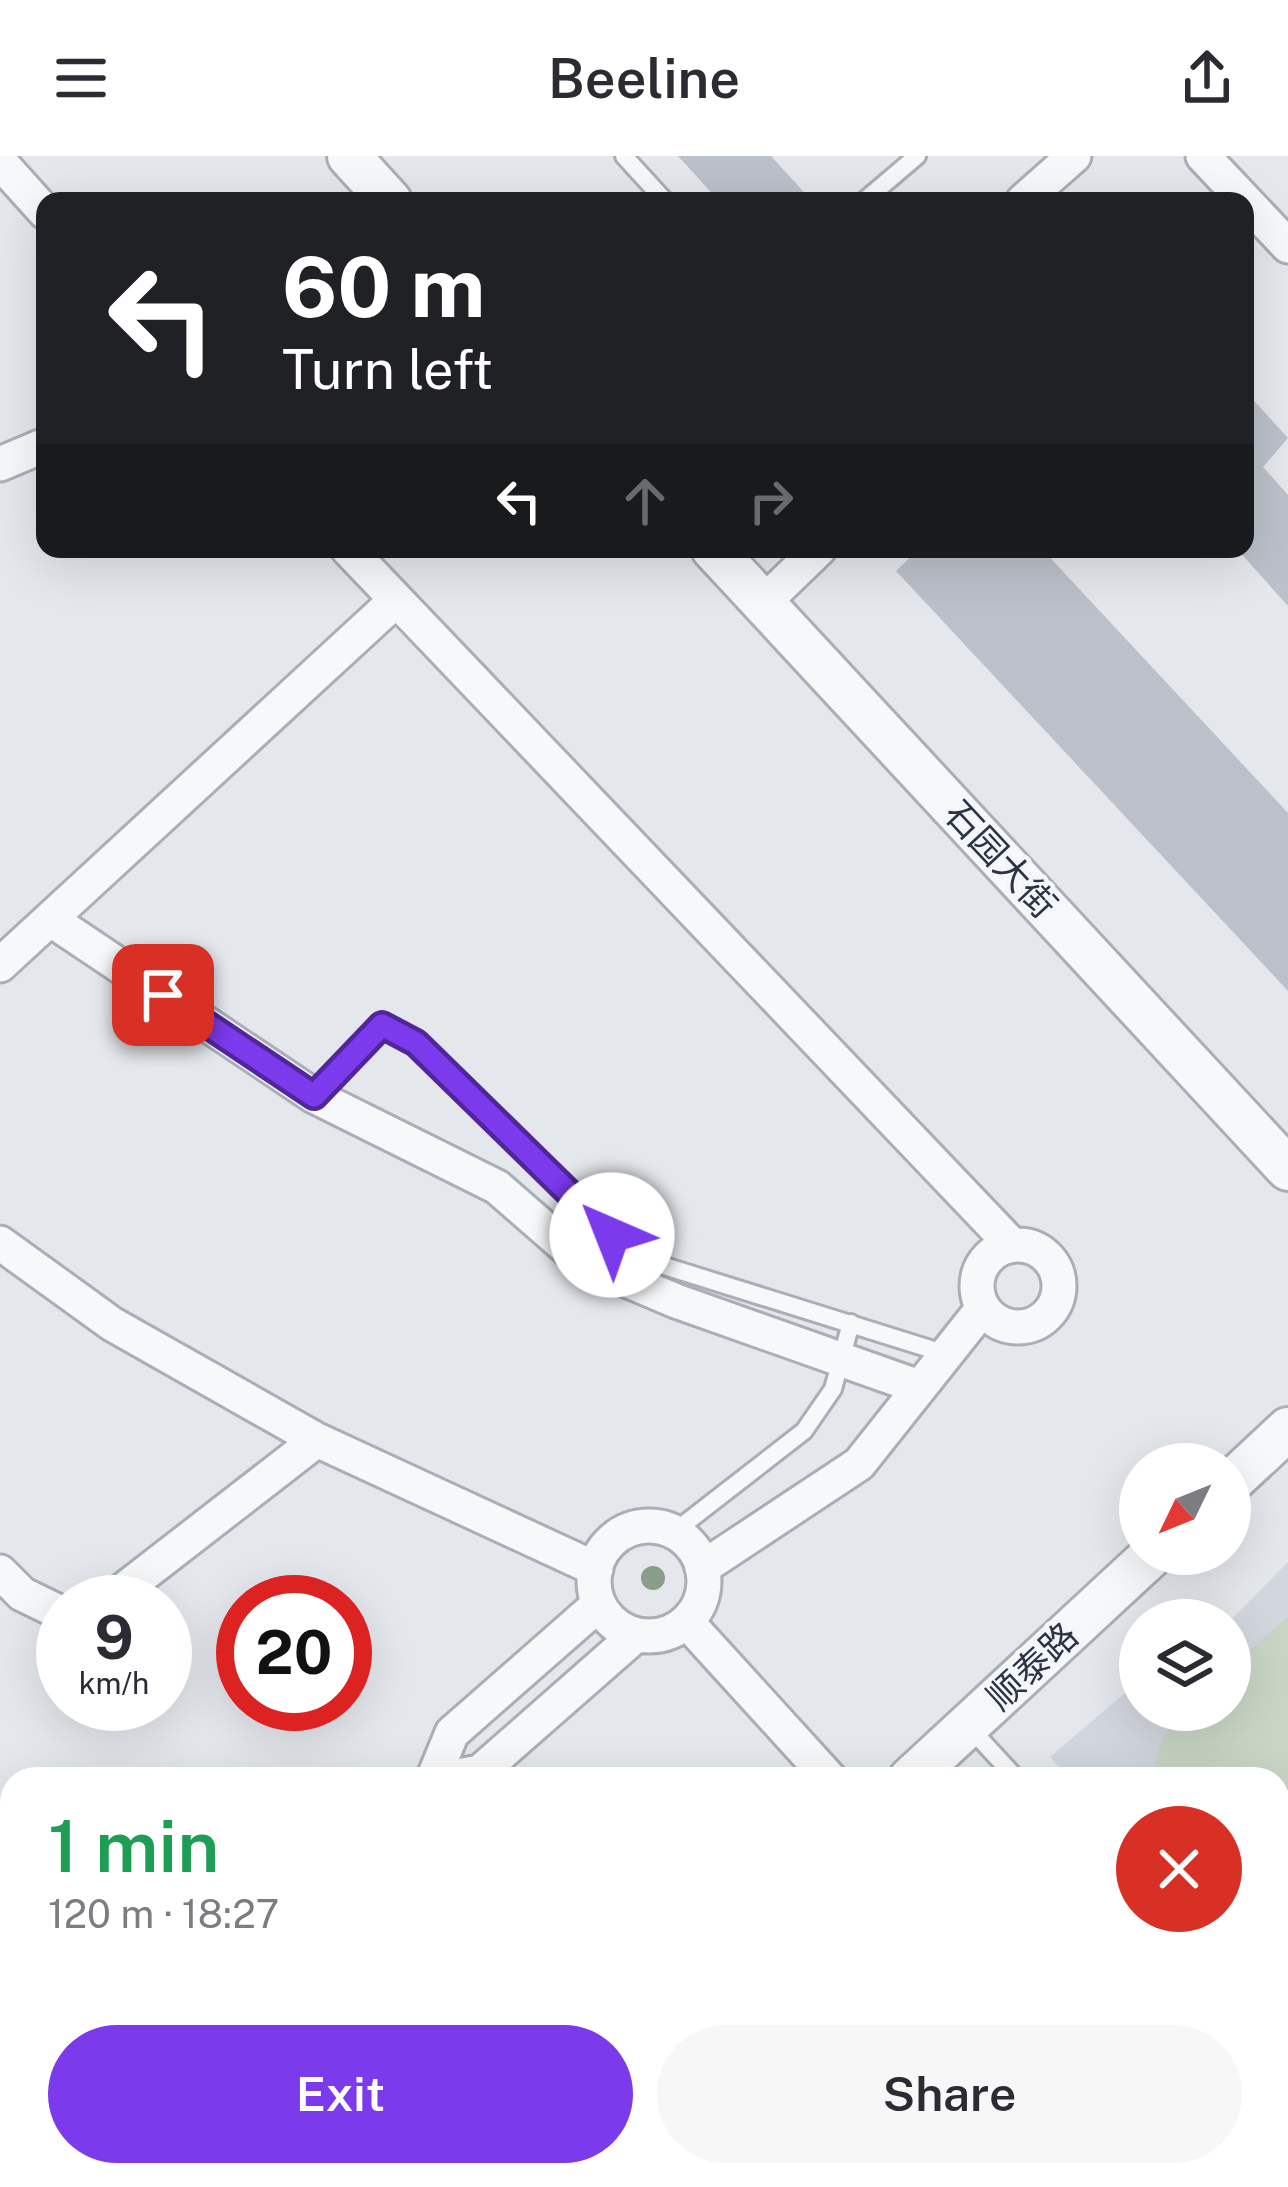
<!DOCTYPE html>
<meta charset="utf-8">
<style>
:root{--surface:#fff;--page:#f7f7f7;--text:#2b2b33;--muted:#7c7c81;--accent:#7c3aed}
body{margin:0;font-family:"Public Sans","Noto Sans SC",sans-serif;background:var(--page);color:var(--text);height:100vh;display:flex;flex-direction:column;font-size:45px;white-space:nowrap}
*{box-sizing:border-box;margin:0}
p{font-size:39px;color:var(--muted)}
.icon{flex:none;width:66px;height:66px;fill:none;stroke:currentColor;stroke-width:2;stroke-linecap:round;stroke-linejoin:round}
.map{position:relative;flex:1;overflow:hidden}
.details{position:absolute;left:0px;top:1611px;width:1290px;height:420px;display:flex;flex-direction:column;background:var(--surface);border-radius:36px 36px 0 0;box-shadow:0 12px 48px #0002}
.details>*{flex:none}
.banner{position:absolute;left:36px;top:36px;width:1218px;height:366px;border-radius:24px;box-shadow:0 12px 48px #0002;background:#202124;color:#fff;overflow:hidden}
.needle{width:78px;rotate:227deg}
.controls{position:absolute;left:1119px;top:1287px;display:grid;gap:24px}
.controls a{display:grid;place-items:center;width:132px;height:132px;border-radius:50%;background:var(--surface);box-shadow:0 12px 48px #0002;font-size:60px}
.speed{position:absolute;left:36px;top:1419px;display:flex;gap:24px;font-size:60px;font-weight:700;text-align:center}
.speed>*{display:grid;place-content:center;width:156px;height:156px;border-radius:50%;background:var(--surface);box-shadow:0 12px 48px #0002;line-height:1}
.speed small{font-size:30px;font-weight:400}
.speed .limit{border:18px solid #d22;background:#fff;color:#111}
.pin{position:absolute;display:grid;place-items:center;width:102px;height:102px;color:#fff;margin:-51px;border-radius:24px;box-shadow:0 6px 18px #0006}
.me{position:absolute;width:132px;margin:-66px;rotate:316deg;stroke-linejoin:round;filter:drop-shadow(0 0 9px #0008)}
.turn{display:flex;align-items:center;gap:42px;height:252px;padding:0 48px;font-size:54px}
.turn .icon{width:156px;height:156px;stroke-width:2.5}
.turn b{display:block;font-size:84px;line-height:102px}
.lanes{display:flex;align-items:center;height:114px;padding:0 48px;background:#0003;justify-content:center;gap:60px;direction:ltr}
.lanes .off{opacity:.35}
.round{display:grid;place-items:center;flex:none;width:126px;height:126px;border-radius:63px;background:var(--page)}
.headline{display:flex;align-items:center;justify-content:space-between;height:204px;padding:0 48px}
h1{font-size:72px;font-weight:600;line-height:90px;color:#1e9e55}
.cta{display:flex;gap:24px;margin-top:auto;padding:24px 48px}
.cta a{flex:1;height:138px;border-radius:72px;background:var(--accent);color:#fff;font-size:48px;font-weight:600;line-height:138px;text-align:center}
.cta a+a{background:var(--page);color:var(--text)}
header{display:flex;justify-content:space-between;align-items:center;height:156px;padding:0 48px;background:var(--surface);font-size:54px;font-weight:600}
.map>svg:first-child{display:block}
</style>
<header><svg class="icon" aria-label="menu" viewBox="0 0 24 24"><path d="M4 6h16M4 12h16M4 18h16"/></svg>Beeline<svg class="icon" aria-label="share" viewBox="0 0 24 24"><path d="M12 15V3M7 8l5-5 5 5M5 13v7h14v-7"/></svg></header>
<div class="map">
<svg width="1288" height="2031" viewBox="0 0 1288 2031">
<rect width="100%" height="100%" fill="#e4e7ec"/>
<path fill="#d2d6de" d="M1288,1406V1863L1278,1852V1623H1070L1050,1601L1140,1524V1554H1230V1465Z"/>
<path fill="#c9d6c5" d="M1288,1460V1767L1278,1777V1623H1153C1157,1594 1163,1574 1186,1554H1230V1513Z"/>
<path fill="#bbc0ca" d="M678,0H771L812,45H719Z
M1245,235L1288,282L1263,311L1288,339V450L1237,393H1245Z
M919,393H1042L1288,657V835L896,415Z
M1278,1949L1288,1960V2031H1175L1171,2019H1278Z
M952,2019H1107L1100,2031H964Z"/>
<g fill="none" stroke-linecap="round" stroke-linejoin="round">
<defs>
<path id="service" d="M624,0L665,45
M864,45L917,0
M314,940L382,870L416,887L612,1079L658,1108L943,1197
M674,1376L804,1275L833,1233L851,1167
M969,1571L1017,1623
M1278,1907L1288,1918
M659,2031L672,2019"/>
<path id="minor" d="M1203,0L1288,90
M0,6L45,56
M1023,45L1074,0
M0,308L45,289
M348,393L1012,1089
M763,447L819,393
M50,763L314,940L497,1031L582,1105L676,1145L919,1231
M0,809L395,445
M0,1087L112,1168L317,1284L596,1413
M977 1130a41 41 0 1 1 82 0a41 41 0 1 1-82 0Z
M594 1425a55 55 0 1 1 110 0a55 55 0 1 1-110 0Z
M702,1412L859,1308L983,1152
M0,1416L22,1438L63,1458
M108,1446L317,1284
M687,1466L830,1623
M433,1623L452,1577L599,1448
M441,1623L480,1616L636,1479
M0,1823L12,1837
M176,2019L186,2031
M847,2019L857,2031"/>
<path id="tertiary" d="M349,0L390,45
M713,393L1288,1013
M1230,1327L1288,1273
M910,1623L1153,1398
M470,2031L483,2019"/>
</defs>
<use href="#service" stroke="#a9aeb7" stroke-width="22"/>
<use href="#minor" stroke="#a9aeb7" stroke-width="39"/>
<use href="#tertiary" stroke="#a9aeb7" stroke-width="48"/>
<use href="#service" stroke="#f7f8fa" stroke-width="16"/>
<use href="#minor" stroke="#f7f8fa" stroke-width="33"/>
<use href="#tertiary" stroke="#f7f8fa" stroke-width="42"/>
</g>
<circle fill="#899d89" cx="653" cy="1422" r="12"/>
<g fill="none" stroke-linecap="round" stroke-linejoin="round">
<defs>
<path id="route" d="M163,839L314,940L382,869L416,887L612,1079"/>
</defs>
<use href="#route" stroke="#51269a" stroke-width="30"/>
<use href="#route" stroke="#7c3aed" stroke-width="21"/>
</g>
<g text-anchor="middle" stroke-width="9" stroke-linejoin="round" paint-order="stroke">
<g font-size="36" fill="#2b3445" stroke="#f4f6f9">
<text transform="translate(1001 703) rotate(47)" y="13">石园大街</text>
<text transform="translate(1032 1510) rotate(-43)" y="13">顺泰路</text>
</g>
</g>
</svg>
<div class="controls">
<a><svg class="needle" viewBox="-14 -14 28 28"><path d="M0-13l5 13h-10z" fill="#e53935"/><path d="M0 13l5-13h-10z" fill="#7c7c81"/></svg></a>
<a><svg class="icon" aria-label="layers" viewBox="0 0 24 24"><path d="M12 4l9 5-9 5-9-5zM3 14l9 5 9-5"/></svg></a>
</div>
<div class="speed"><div>9<small>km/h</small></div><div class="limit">20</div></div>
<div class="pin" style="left:163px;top:839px;background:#d93025"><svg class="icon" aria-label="arrive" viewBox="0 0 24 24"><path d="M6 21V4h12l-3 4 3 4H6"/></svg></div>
<svg class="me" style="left:612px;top:1079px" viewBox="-20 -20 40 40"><circle r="19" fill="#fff"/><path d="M0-13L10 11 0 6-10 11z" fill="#7c3aed"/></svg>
<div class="banner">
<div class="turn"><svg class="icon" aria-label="left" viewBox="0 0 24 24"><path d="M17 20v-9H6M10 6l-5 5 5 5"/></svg><div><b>60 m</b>Turn left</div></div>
<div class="lanes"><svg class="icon" aria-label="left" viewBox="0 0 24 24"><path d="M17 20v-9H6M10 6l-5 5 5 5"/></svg><svg class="icon off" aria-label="ahead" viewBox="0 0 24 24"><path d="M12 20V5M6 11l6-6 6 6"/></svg><svg class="icon off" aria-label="right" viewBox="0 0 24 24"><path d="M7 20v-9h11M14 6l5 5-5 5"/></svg></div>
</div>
<section class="details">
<div class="headline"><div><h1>1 min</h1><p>120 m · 18:27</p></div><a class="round" style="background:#d93025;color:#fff"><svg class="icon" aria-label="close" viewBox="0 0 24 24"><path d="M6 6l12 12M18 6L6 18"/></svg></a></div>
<div class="cta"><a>Exit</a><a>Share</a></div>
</section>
</div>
